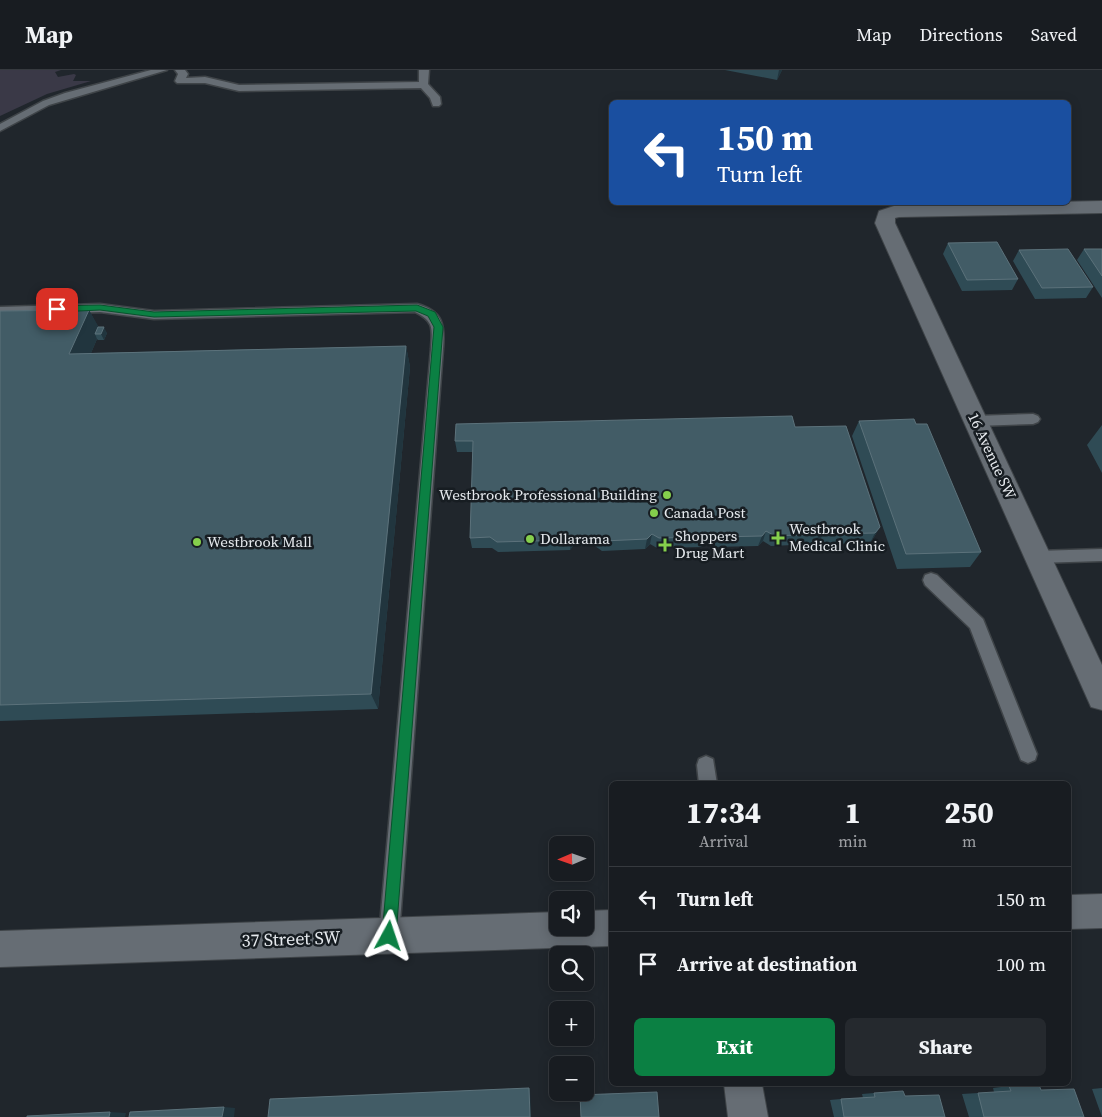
<!DOCTYPE html>
<meta charset="utf-8">
<style>
:root{--surface:#181c21;--page:#25292e;--text:#f1f3f6;--muted:#9fa1a5;--line:#363a3f;--accent:#0b8043}
body{margin:0;font-family:"Source Serif 4",serif;background:var(--page);color:var(--text);height:100vh;display:flex;flex-direction:column;font-size:19px;white-space:nowrap}
*{box-sizing:border-box;margin:0}
p{font-size:16px;color:var(--muted)}
.icon{flex:none;width:28px;height:28px;fill:none;stroke:currentColor;stroke-width:2;stroke-linecap:round;stroke-linejoin:round}
.map{position:relative;flex:1;overflow:hidden}
.sheet{position:absolute;left:609px;top:711px;width:462px;height:305px;display:flex;flex-direction:column;background:var(--surface);border-radius:8px;box-shadow:0 2px 12px #0003,0 0 0 1px var(--line)}
.sheet>*{flex:none}
.hud{position:absolute;left:609px;top:30px;width:462px;height:105px;border-radius:8px;box-shadow:0 2px 12px #0003,0 0 0 1px var(--line);background:#1a4fa0;color:#fff;overflow:hidden}
.needle{width:32px;rotate:268deg}
.fabs{position:absolute;left:549px;top:766px;display:grid;gap:10px}
.fabs a{display:grid;place-items:center;width:45px;height:45px;border-radius:8px;background:var(--surface);box-shadow:0 2px 12px #0003,0 0 0 1px var(--line);font-size:25px}
.pin{position:absolute;display:grid;place-items:center;width:42px;height:42px;color:#fff;margin:-21px;border-radius:10px;box-shadow:0 2px 8px #0006}
.me{position:absolute;width:55px;margin:-28px;rotate:5deg;stroke-linejoin:round;filter:drop-shadow(0 0 4px #0008)}
.turn{display:flex;align-items:center;gap:18px;height:105px;padding:0 25px;font-size:22px}
.turn .icon{width:65px;height:65px;stroke-width:2.5}
.turn b{display:block;font-size:35px;line-height:42px}
.eta{display:flex;justify-content:space-evenly;align-items:center;height:85px;text-align:center}
.eta b{font-size:30px;font-weight:800;line-height:35px}
.button{display:flex;gap:10px;margin-top:auto;padding:10px 25px}
.button a{flex:1;height:58px;border-radius:8px;background:var(--accent);color:#fff;font-size:20px;font-weight:800;line-height:58px;text-align:center}
.button a+a{background:var(--page);color:var(--text)}
ul{padding:0;list-style:none}
li{display:flex;align-items:center;gap:15px;height:65px;padding:0 25px;border-top:1px solid var(--line)}
li div{flex:1}
li b{display:block;font-size:19px}
li em{font-style:normal}
header{display:flex;align-items:center;gap:30px;box-sizing:border-box;height:70px;padding:0 25px;background:var(--surface);border-bottom:1px solid var(--line)}
header strong{font-size:24px}
nav{display:flex;gap:28px;margin-inline-start:auto;font-size:18px}
.map>svg:first-child{display:block}
</style>
<header>
<strong>Map</strong>
<nav><a>Map</a><a>Directions</a><a>Saved</a></nav>
</header>
<div class="map">
<svg width="1102" height="1047" viewBox="0 0 1102 1047">
<rect width="100%" height="100%" fill="#20262c"/>
<path fill="#3a3947" d="M0,0H61L55,2L58,7L74,4L76,5L73,11H91L47,24L0,46Z"/>
<g fill="none" stroke-linecap="round" stroke-linejoin="round">
<defs>
<path id="service" d="M151,0H167L49,35L0,61V54L43,31L65,23Z
M175,0H185L188,4L186,8L205,7L239,15L419,12V0H429L428,14L440,27L441,34L439,36H433L430,28L421,18L239,21L205,13H177L175,11L178,4Z
M100,234L154,241L417,234C443,241 445,255 443,279L399,866L396,873L389,876L382,873L379,866L431,279C432,259 435,252 415,242L154,249L100,242L0,245V237Z
M1033,344L1038,346L1040,349L1038,352L1033,354L976,356L971,354L969,351L971,348L976,346Z
M1102,479V491L1037,493L1031,491L1029,487L1031,483L1037,481Z
M931,503L937,505L983,549L1037,684L1035,690L1028,693L1021,690L970,558L925,515L923,510L925,505Z
M706,686L713,689L717,714H699L697,695L699,689Z"/>
<path id="minor" d="M1102,131V143L899,147L895,148V153L1102,595V640L1091,637L875,153L879,141L897,135Z
M724,1014H762L768,1047H728Z"/>
<path id="secondary" d="M1102,824V858L1069,859V825Z
M611,840V876L0,897V861L558,842V858H585V841Z"/>
</defs>
<use href="#service" stroke="#3f4448" stroke-width="3"/>
<use href="#minor" stroke="#3f4448" stroke-width="2"/>
<use href="#secondary" stroke="#3f4448" stroke-width="2"/>
<use href="#service" fill="#666d74" fill-rule="evenodd"/>
<use href="#minor" fill="#666d74" fill-rule="evenodd"/>
<use href="#secondary" fill="#666d74" fill-rule="evenodd"/>
</g>
<path fill="#2f4b55" d="M725,0H782L777,10Z
M948,173L1018,209L1012,220L962,221L943,184Z
M1084,179H1102V228L1077,190Z
M1019,180L1093,217L1086,228L1035,229L1013,191Z
M89,240L98,257L107,263L104,270H98L97,269L91,283L406,276L410,297L378,639L0,651V241Z
M859,351L916,354L981,482L970,497L897,499L852,366Z
M1102,355V403L1087,375Z
M795,357L880,457L874,467L870,473L826,474L820,470L815,474L771,476L763,471L758,476L714,477L707,472L701,477L657,478L650,474L645,479L602,481L595,476H573L570,480L498,482L492,478H472L470,468L473,382H457L455,371Z
M1009,1016L1041,1020L1084,1047H969L962,1024L994,1022L993,1018Z
M1102,1018V1047L1092,1019Z
M874,1023L905,1026L945,1047H834L830,1030L841,1029L863,1028L862,1024Z
M580,1025L659,1047H581L580,1026Z"/>
<path fill="#21353e" d="M779,0H782L777,10Z
M89,240L101,261L95,264L97,269L82,304L69,284Z
M104,257L107,263L104,270L101,264Z
M406,276L410,297L378,639L371,624Z
M880,457L874,467L870,473L875,463Z
M825,460L820,470L815,474L819,464Z
M766,461L763,471L758,476L762,466Z
M710,462L707,472L701,477L703,467Z
M652,464L650,474L645,479L647,469Z
M574,466L573,476L570,480L571,470Z
M529,1018L530,1020L531,1047H530Z
M224,1037L235,1038L234,1047H222Z
M110,1042L126,1043L125,1047H109Z"/>
<path fill="#425c66" stroke="#5c727b" d="M997,172L1018,209L967,210L948,173Z
M1068,179L1093,217L1042,218L1019,180Z
M1084,179H1102V206Z
M89,240L69,284L406,276L371,624L0,635V241Z
M98,257H104L101,264H95Z
M792,346L795,357L846,356L880,457L875,463L831,464L825,460L819,464L775,466L766,461L762,466L717,467L710,462L703,467L659,468L652,464L647,469L603,471L596,466H574L571,470L497,472L490,467L470,468L473,371H455L456,354Z
M914,349L916,354H927L981,482L906,484L859,351Z
M1039,1015L1041,1020L1074,1019L1084,1047H984L978,1023L1011,1021L1009,1016Z
M529,1018L530,1047H268L270,1029Z
M903,1021L905,1026L939,1025L945,1047H844L841,1029L875,1027L874,1023Z
M657,1022L659,1047H581L580,1025Z
M224,1037L222,1047H129L130,1042Z
M110,1042L109,1047H27V1046Z"/>
<path fill="#0b8043" stroke="#07532c" d="M100,235L154,242L417,235L435,242L443,257L396,866L394,871L389,873L384,871L382,866L434,257L428,246L416,241L154,247L100,240L57,242L53,239L57,236Z"/>
<g fill="#85cf4c" stroke="#171d22" stroke-width="2">
<circle cx="667" cy="425" r="5"/>
<circle cx="654" cy="443" r="5"/>
<path d="M775.5 460.5h5v5h5v5h-5v5h-5v-5h-5v-5h5z"/>
<circle cx="530" cy="469" r="5"/>
<circle cx="197" cy="472" r="5"/>
<path d="M662.5 467.5h5v5h5v5h-5v5h-5v-5h-5v-5h5z"/>
</g>
<g text-anchor="middle" stroke-width="5" stroke-linejoin="round" paint-order="stroke">
<g font-size="15" fill="#e6eaee" stroke="#171d22">
<text transform="translate(992 386) rotate(65)" y="5">16 Avenue SW</text>
</g>
<g font-size="15" fill="#e6eaee" stroke="#171d22" text-anchor="start">
<text x="657" y="430" text-anchor="end">Westbrook Professional Building</text>
<text x="664" y="448">Canada Post</text>
<text x="789" y="464">Westbrook<tspan x="789" dy="17">Medical Clinic</tspan></text>
<text x="675" y="471">Shoppers<tspan x="675" dy="17">Drug Mart</tspan></text>
<text x="540" y="474">Dollarama</text>
<text x="207" y="477">Westbrook Mall</text>
</g>
<g font-size="18" fill="#e6eaee" stroke="#171d22">
<text transform="translate(291 869) rotate(-2)" y="6">37 Street SW</text>
</g>
</g>
</svg>
<div class="fabs">
<a><svg class="needle" viewBox="-14 -14 28 28"><path d="M0-13l5 13h-10z" fill="#e53935"/><path d="M0 13l5-13h-10z" fill="#9fa1a5"/></svg></a>
<a><svg class="icon" aria-label="sound" viewBox="0 0 24 24"><path d="M4 9h4l5-4v14l-5-4H4zM17 9q2 3 0 6"/></svg></a>
<a><svg class="icon" aria-label="search" viewBox="0 0 24 24"><circle cx="10" cy="10" r="6"/><path d="M15 15l6 6"/></svg></a>
<a>+</a>
<a>−</a>
</div>
<div class="pin" style="left:57px;top:239px;background:#d93025"><svg class="icon" aria-label="arrive" viewBox="0 0 24 24"><path d="M6 21V4h12l-3 4 3 4H6"/></svg></div>
<svg class="me" style="left:389px;top:866px" viewBox="-20 -20 40 40"><path d="M0-17L14 15 0 8-14 15z" fill="#0b8043" stroke="#fff" stroke-width="4"/></svg>
<div class="hud">
<div class="turn"><svg class="icon" aria-label="left" viewBox="0 0 24 24"><path d="M17 20v-9H6M10 6l-5 5 5 5"/></svg><div><b>150 m</b>Turn left</div></div>
</div>
<section class="sheet">
<div class="eta">
<div><b>17:34</b><p>Arrival</p></div>
<div><b>1</b><p>min</p></div>
<div><b>250</b><p>m</p></div>
</div>
<ul>
<li><svg class="icon" aria-label="left" viewBox="0 0 24 24"><path d="M17 20v-9H6M10 6l-5 5 5 5"/></svg><div><b>Turn left</b></div><em>150 m</em></li>
<li><svg class="icon" aria-label="arrive" viewBox="0 0 24 24"><path d="M6 21V4h12l-3 4 3 4H6"/></svg><div><b>Arrive at destination</b></div><em>100 m</em></li>
</ul>
<div class="button"><a>Exit</a><a>Share</a></div>
</section>
</div>
